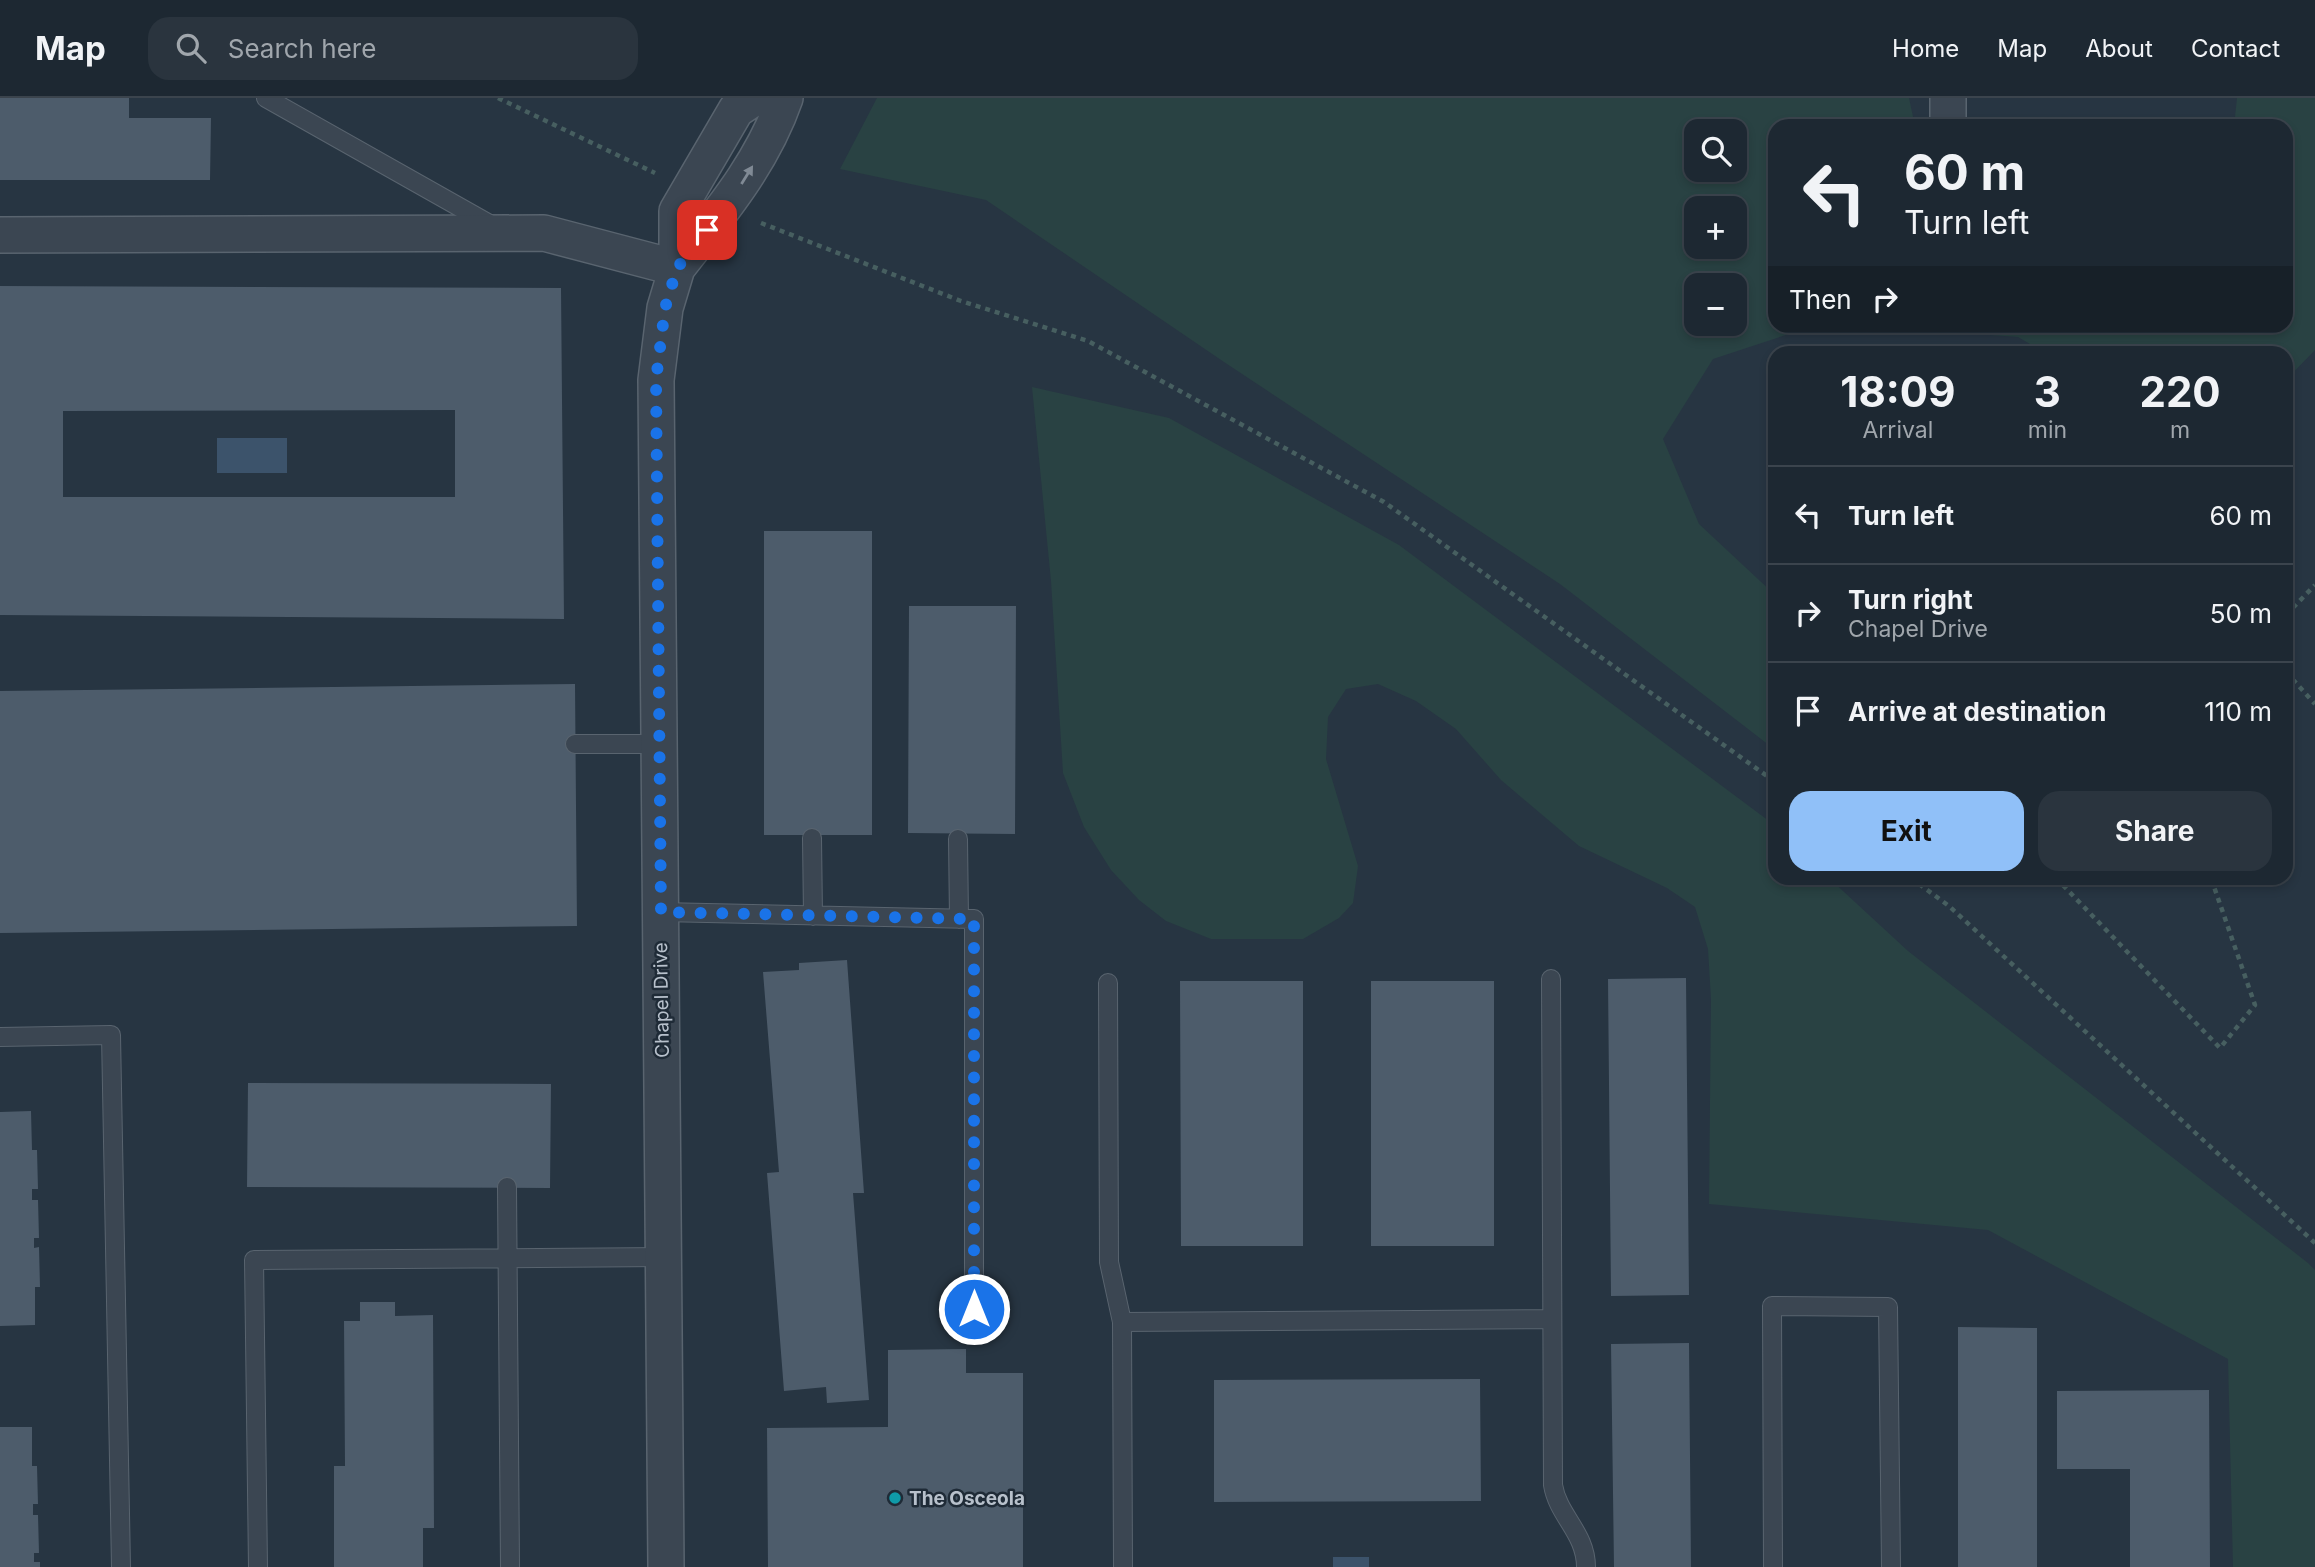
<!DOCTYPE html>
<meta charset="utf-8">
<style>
:root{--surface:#1d2832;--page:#2a343e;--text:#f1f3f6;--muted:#a0a6ac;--line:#3b444d;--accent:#90c0f8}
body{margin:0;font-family:Inter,sans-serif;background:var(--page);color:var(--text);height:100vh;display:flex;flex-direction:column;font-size:26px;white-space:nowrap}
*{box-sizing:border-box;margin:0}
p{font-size:23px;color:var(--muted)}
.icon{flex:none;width:38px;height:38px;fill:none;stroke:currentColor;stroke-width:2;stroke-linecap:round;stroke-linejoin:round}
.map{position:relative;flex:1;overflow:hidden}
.details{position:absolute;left:1768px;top:248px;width:525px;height:539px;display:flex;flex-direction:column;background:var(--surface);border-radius:21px;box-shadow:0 4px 10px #0003,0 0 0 2px var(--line)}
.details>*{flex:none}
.banner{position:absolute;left:1768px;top:21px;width:525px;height:214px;border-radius:21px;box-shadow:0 4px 10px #0003,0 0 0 2px var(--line);background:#1d2832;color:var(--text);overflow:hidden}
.tools{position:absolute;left:1684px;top:21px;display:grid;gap:14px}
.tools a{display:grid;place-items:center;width:63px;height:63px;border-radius:14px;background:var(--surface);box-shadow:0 4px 10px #0003,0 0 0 2px var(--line);font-size:35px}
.pin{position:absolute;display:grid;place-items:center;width:60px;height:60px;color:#fff;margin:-30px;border-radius:14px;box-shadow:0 4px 10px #0006}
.me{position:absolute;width:77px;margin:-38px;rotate:0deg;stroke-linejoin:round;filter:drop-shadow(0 0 5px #0008)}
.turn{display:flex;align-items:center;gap:24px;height:147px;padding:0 21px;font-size:32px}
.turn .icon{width:91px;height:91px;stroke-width:2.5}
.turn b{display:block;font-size:49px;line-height:60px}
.then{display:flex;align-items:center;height:66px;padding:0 21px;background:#0003;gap:14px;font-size:26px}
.eta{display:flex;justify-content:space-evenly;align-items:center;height:119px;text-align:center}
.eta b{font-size:42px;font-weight:700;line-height:49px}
.button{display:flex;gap:14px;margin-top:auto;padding:14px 21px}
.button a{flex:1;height:80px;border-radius:21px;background:var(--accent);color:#111;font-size:28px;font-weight:700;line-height:80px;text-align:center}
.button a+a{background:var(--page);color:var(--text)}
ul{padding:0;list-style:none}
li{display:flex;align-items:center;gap:21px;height:98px;padding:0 21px;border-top:2px solid var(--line)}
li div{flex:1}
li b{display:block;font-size:26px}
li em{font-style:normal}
header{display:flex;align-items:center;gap:42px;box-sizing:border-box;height:98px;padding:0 35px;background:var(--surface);border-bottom:2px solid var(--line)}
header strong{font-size:33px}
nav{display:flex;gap:38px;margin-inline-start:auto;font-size:24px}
.search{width:490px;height:63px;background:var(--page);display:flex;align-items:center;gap:18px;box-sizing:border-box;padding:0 24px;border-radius:21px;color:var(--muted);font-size:26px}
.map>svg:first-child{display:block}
</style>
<header>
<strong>Map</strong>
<div class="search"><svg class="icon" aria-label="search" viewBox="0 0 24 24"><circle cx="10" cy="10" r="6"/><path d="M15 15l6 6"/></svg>Search here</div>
<nav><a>Home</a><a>Map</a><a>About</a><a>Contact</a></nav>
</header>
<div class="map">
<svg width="2315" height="1469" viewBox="0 0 2315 1469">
<rect width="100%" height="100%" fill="#273542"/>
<path fill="#294243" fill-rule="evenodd" d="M877,0H1909L1915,28H1774V228H1813L1713,261L1663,341L1699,426L1774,496V651L1560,486L1224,264L986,102L840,71ZM1696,33H1734V72H1696ZM1734,110V149H1696V110ZM1696,187H1734V226H1696Z
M2237,0H2315V252L2286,282V256L2046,255L2018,239L1864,228H2286V28H2234Z
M1032,289L1169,320L1399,447L1769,723L1774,728V780L1830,781L1908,853L2308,1165L2315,1172V1469H2233L2228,1261L1988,1132L1709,1106L1711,901L1708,851L1695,809L1667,790L1579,748L1501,682L1456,631L1416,603L1378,586L1346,591L1328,619L1326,661L1358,768L1353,805L1339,820L1303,841H1211L1166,823L1139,802L1111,772L1084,729L1063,675L1051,483Z"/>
<path fill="#3c536b" d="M217,340H287V375H217Z
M1333,1459H1369V1469H1333Z"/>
<path fill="#4d5c6b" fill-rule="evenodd" d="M0,0H129V20H211L210,82H0Z
M0,188L561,190L564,521L0,517ZM455,312V399H63V313Z
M764,433H872V737H764Z
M909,508H1016L1015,736L908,735Z
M575,586L577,828L0,835V593Z
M847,862L864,1095H853L869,1302L827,1305L826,1289L784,1293L767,1075L779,1074L763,874L799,872V865Z
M1686,880L1689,1197L1611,1198L1608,881Z
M1180,883H1303V1148H1181Z
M1371,883H1494V1148H1371Z
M248,985L551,986L550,1090L247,1089Z
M31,1013L32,1052H37L38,1091H32V1102H38L39,1140H34V1150L39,1149L40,1189H35V1227L0,1228V1014Z
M360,1204H395V1218L433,1217L434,1430H423V1469H334V1368H345L344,1223H360Z
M1958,1229L2037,1230V1469H1958Z
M1689,1245L1691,1469H1614L1611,1246Z
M966,1251V1275H1023V1469H768L767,1330L888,1329V1252Z
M1480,1281L1481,1403L1214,1404V1282Z
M2209,1292L2210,1469H2130V1371H2057V1293Z
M0,1329H32V1368H37L38,1406H33V1417H38L39,1455H34V1464H40V1469H0Z"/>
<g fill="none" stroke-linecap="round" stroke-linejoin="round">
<defs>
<path id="lane" d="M266,0L493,128
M575,646H659
M812,740L813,818
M958,741L959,821
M661,814L974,821V1211
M1551,881L1553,1387C1558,1418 1586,1435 1586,1469
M1108,885L1109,1164L1122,1224L1123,1469
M0,939L111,937L121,1469
M507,1089L510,1469
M1122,1224L1551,1221
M258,1469L254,1162L664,1159
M1773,1469L1772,1208L1888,1209L1891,1469"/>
<path id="street" d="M1948,0V28
M0,137L544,135L677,170
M677,170C719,116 762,66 785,0
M666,1469L656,282L665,210L677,170V113L736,12L754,0"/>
</defs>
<use href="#lane" stroke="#59646f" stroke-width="20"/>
<use href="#street" stroke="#59646f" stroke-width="38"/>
<path stroke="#475f60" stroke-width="4.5" stroke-dasharray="5 5" stroke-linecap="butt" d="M498,0L655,75
M761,125L961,203L1088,243L1384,404L1774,683
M2286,517L2315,487
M2286,574L2315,606
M1911,780L1949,808L2315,1145
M2056,780L2220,950L2255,907L2211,780"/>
<use href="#lane" stroke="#3b4652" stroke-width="18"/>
<use href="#street" stroke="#3b4652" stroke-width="35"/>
</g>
<defs><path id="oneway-solid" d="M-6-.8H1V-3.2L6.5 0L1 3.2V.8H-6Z" transform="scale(1.75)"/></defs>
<use fill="#808a95" href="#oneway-solid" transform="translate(747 77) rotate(-58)"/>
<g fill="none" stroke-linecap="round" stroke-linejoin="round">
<path stroke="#1a73e8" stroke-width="12" stroke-dasharray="0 21.6" d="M707,132L677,170L665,210L656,282L661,814L974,821V1211"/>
</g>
<circle fill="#0f9aa8" stroke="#1f2b37" stroke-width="2.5" cx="895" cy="1400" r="7"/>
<g text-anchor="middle" stroke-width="5" stroke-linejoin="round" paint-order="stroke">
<g font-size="19" fill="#b8c1cc" stroke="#1f2b37">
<text transform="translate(661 902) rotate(-91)" y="7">Chapel Drive</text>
</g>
<g font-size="19" font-weight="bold" fill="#b8c1cc" stroke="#1f2b37" text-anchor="start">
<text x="909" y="1407">The Osceola</text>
</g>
</g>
</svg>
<div class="tools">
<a><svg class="icon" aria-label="search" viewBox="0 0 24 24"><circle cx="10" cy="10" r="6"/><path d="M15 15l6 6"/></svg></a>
<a>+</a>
<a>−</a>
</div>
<div class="pin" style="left:707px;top:132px;background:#d93025"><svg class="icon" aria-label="arrive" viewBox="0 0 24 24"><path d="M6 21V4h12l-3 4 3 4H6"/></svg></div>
<svg class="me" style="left:974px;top:1211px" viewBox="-20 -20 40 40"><circle r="17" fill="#1a73e8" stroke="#fff" stroke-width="3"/><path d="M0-11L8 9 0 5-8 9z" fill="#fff"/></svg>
<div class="banner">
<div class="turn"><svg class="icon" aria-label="left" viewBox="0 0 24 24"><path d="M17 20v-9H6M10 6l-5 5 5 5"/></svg><div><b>60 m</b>Turn left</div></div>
<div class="then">Then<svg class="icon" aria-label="right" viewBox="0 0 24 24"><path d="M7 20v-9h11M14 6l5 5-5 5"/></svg></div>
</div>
<section class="details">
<div class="eta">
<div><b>18:09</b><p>Arrival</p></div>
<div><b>3</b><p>min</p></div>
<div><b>220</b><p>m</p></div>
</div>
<ul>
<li><svg class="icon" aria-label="left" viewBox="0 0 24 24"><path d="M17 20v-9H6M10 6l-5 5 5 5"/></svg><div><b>Turn left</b></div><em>60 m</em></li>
<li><svg class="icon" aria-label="right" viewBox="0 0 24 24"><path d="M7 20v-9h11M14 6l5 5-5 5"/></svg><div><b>Turn right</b><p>Chapel Drive</p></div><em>50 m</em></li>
<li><svg class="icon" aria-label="arrive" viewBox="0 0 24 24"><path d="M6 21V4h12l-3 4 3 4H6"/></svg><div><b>Arrive at destination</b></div><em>110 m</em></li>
</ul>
<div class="button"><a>Exit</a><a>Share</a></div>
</section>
</div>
